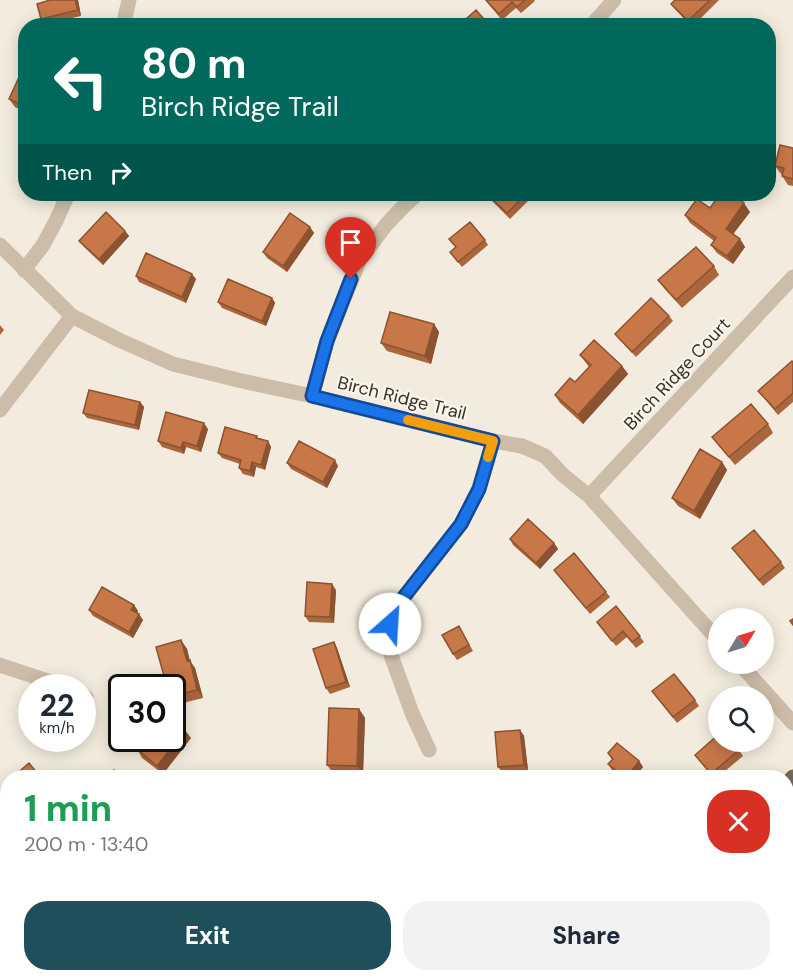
<!DOCTYPE html>
<meta charset="utf-8">
<style>
:root{--surface:#fff;--page:#f2f2f3;--text:#1f2937;--muted:#747a83;--accent:#1e4f5b}
body{margin:0;font-family:"DM Sans",sans-serif;background:var(--page);color:var(--text);height:100vh;display:flex;flex-direction:column;font-size:22px;white-space:nowrap}
*{box-sizing:border-box;margin:0}
p{font-size:20px;color:var(--muted)}
.icon{flex:none;width:33px;height:33px;fill:none;stroke:currentColor;stroke-width:2;stroke-linecap:round;stroke-linejoin:round}
.map{position:relative;flex:1;overflow:hidden}
.side{position:absolute;left:0px;top:770px;width:794px;height:212px;display:flex;flex-direction:column;background:var(--surface);border-radius:24px 24px 0 0;box-shadow:0 3px 15px #0003}
.side>*{flex:none}
.banner{position:absolute;left:18px;top:18px;width:758px;height:183px;border-radius:24px;box-shadow:0 3px 15px #0003;background:#00695c;color:#fff;overflow:hidden}
.needle{width:39px;rotate:52deg}
.fabs{position:absolute;left:708px;top:608px;display:grid;gap:12px}
.fabs a{display:grid;place-items:center;width:66px;height:66px;border-radius:50%;background:var(--surface);box-shadow:0 3px 15px #0003;font-size:30px}
.speed{position:absolute;left:18px;top:674px;display:flex;gap:12px;font-size:30px;font-weight:700;text-align:center}
.speed>*{display:grid;place-content:center;width:78px;height:78px;border-radius:50%;background:var(--surface);box-shadow:0 3px 15px #0003;line-height:1}
.speed small{font-size:15px;font-weight:400}
.speed .limit{border:3px solid #111;border-radius:9px;background:#fff;color:#111}
.pin{position:absolute;display:grid;place-items:center;width:51px;height:51px;color:#fff;margin:-62px -26px;border-radius:50% 50% 50% 0;rotate:-45deg;box-shadow:0 0 6px #0007}
.pin .icon{rotate:45deg}
.me{position:absolute;width:66px;margin:-33px;rotate:26deg;stroke-linejoin:round;filter:drop-shadow(0 0 4px #0008)}
.turn{display:flex;align-items:center;gap:21px;height:126px;padding:0 24px;font-size:27px}
.turn .icon{width:78px;height:78px;stroke-width:2.5}
.turn b{display:block;font-size:42px;line-height:51px}
.then{display:flex;align-items:center;height:57px;padding:0 24px;background:#0003;gap:12px;font-size:22px}
.round{display:grid;place-items:center;flex:none;width:63px;height:63px;border-radius:24px;background:var(--page)}
.headline{display:flex;align-items:center;justify-content:space-between;height:102px;padding:0 24px}
h1{font-size:36px;font-weight:800;line-height:45px;color:#1e9e55}
.primary-button{display:flex;gap:12px;margin-top:auto;padding:12px 24px}
.primary-button a{flex:1;height:69px;border-radius:24px;background:var(--accent);color:#fff;font-size:24px;font-weight:800;line-height:69px;text-align:center}
.primary-button a+a{background:var(--page);color:var(--text)}
.map>svg:first-child{display:block}
</style>
<div class="map">
<svg width="793" height="980" viewBox="0 0 793 980">
<rect width="100%" height="100%" fill="#f3ecde"/>
<g fill="none" stroke-linecap="round" stroke-linejoin="round">
<path stroke="#ccbda9" stroke-width="15" d="M123,26L129,0
M591,26L614,0
M0,245L72,316L119,340L173,364L242,381L312,396L493,441L522,446L545,456L563,475L589,496L718,640
M24,270L43,245L56,221L68,194
M312,396L327,341L360,259L386,225L401,209L417,194
M0,410L72,316
M589,496L793,277
M739,663L793,723
M0,665L66,687
M82,696L86,697
M429,750L412,713L391,655L390,624L396,607L461,524L479,489L493,441
M756,974L763,980"/>
<path stroke="#7b695a" stroke-width="15" d="M786,785L793,777
M786,836L793,829
M621,980L626,974
M663,980L668,974"/>
</g>
<path fill="#ab663e" d="M78,0L81,16L45,24L41,19Z
M485,0H534L535,1L521,13L516,8L502,20Z
M675,0H719L693,26H691L675,9L671,4Z
M26,62V112L15,107L9,99Z
M793,148V186L788,185L782,176V174H781L775,166Z
M489,194H535L510,219L492,201L488,195Z
M710,208L750,212L733,234L740,239L745,247L733,264L717,253L711,245L714,241L690,223L685,215Z
M310,227L314,233L287,272L267,258L263,252Z
M125,231L129,236L103,265L83,246L79,241Z
M449,239L485,240L488,245L462,267L450,252L456,247Z
M714,266L719,275L682,308L664,288L658,280Z
M136,276L196,279L186,303L139,282Z
M272,298L275,303L266,326L222,308L218,302Z
M669,316L673,321L636,357L619,339L615,334Z
M434,324L439,332L431,364L387,351L381,343Z
M0,325L4,330L0,335Z
M580,355L622,366L628,374L583,424L560,403L555,395L575,382L589,367Z
M793,362V402L778,415L758,391Z
M140,402L144,407L139,430L87,418L83,413Z
M768,424L773,433L735,465L712,437Z
M208,429L201,452L186,447L184,454L162,447L158,441Z
M257,436L258,438L268,441L271,447L265,470L256,467L254,477L243,474L239,468L240,464L222,458L218,453Z
M722,462L727,470L700,519L678,506L672,498Z
M287,463L338,466L327,488L291,469Z
M510,539L554,543L558,549L540,569L513,545Z
M732,548L781,562L785,568L763,586Z
M554,570L606,592L610,597L590,614Z
M336,590L334,623L309,622L305,616Z
M134,605L138,611L137,613L143,620L133,638L93,616L89,610Z
M616,606L644,642L636,648L627,637L616,646L601,627Z
M459,626L473,651L457,660L453,654Z
M181,640L187,649L190,661L195,668L203,698L175,705L172,701V687Z
M334,642L337,648L350,687L330,694L326,688Z
M652,691L695,700L699,706L677,723Z
M359,709L365,718L363,774L333,773L327,765Z
M520,730L524,736L528,770L502,772L498,767Z
M191,738L163,774L142,758L137,749Z
M739,750L743,756L718,777H713L695,755Z
M608,753L639,761L643,767L635,777H621L612,770L608,764L612,760Z
M37,773L40,777H13Z
M255,974H267L259,979Z
M361,974H399L394,980H369Z
M507,974H533L526,980H512Z"/>
<path fill="#8b5332" d="M75,0H78L81,16L78,10Z
M744,203L750,212L731,237L726,229Z
M310,227L314,233L287,272L283,266Z
M125,231L129,236L103,265L99,259Z
M740,239L745,247L733,264L727,256Z
M192,274L196,279L186,303L182,297Z
M272,298L275,303L266,326L262,321Z
M434,324L439,332L431,364L425,356Z
M622,366L628,374L583,424L578,415Z
M140,402L144,407L139,430L135,425Z
M204,423L208,429L201,452L197,446Z
M268,441L271,447L265,470L261,465Z
M183,442L186,447L184,454L181,448Z
M335,460L338,466L327,488L323,482Z
M252,462L256,467L254,477L250,471Z
M722,462L727,470L700,519L694,511Z
M554,543L558,549L540,569L536,563Z
M332,584L336,590L334,623L330,617Z
M134,605L138,611L135,616L131,610Z
M139,614L143,620L133,638L129,632Z
M181,640L187,649L190,661L195,668L203,698L197,690L187,661Z
M334,642L337,648L350,687L346,682Z
M359,709L365,718L363,774L357,766Z
M185,730L191,738L163,774L157,766Z
M520,730L524,736L528,770L524,765Z
M639,761L643,767L635,777H627Z
M391,974H399L394,980H385Z"/>
<path fill="#c77748" stroke="#8b5332" stroke-width="1.5" d="M50,0H75L78,10L41,19L37,4Z
M486,0H525L517,7L512,2L499,14Z
M675,0H710L688,21L671,4Z
M476,10L490,26H458Z
M666,19L672,26H659Z
M26,62V107L9,99Z
M780,145L793,148V179L782,176L784,168L775,166Z
M489,194H526L507,213L488,195Z
M720,194H731L744,203L726,229L740,239L727,256L711,245L716,238L685,215L697,199L710,208Z
M106,212L125,231L99,259L79,241Z
M290,213L310,227L283,266L263,252Z
M470,222L485,240L458,262L450,252L456,247L449,239Z
M696,247L714,266L676,300L658,280Z
M146,253L192,274L182,297L136,276Z
M228,279L272,298L262,321L218,302Z
M651,298L669,316L632,352L615,334Z
M390,312L434,324L425,356L381,343Z
M594,340L622,366L578,415L555,395L570,378L575,382L591,365L580,355Z
M792,361L793,362V393L775,409L758,391Z
M89,390L140,402L135,425L83,413Z
M751,404L768,424L729,457L712,437Z
M166,412L204,423L197,446L183,442L181,448L158,441Z
M225,427L257,436L256,438L268,441L261,465L252,462L250,471L239,468L241,460L218,453Z
M299,441L335,460L323,482L287,463Z
M700,449L722,462L694,511L672,498Z
M528,519L554,543L536,563L510,539Z
M754,530L781,562L759,580L732,548Z
M574,553L606,592L586,608L554,570Z
M307,582L332,584L330,617L305,616Z
M102,587L134,605L131,610L139,614L129,632L89,610Z
M616,606L640,636L632,642L623,631L612,641L597,622Z
M793,619V625L790,621Z
M459,626L469,645L453,654L442,635Z
M181,640L187,661L190,660L197,690L172,696V687H167L156,647Z
M334,642L346,682L326,688L313,649Z
M674,674L695,700L673,717L652,691Z
M329,708L359,709L357,766L327,765Z
M172,720L185,730L157,766L137,749L145,738H172Z
M520,730L524,765L498,767L495,732Z
M718,735V741H731L739,750L711,774L695,755Z
M617,743L639,761L627,777H624L608,764L613,759L608,753Z
M29,763L37,773L34,776L35,777H13Z
M114,770L117,777H100Z
M8,782V789L4,785Z
M364,974H391L385,980H372Z
M508,974H519L513,979Z"/>
<g fill="none" stroke-linecap="round" stroke-linejoin="round">
<defs>
<path id="route" d="M351,279L327,341L312,396L493,441L479,489L461,524L396,607L390,624"/>
</defs>
<use href="#route" stroke="#114b97" stroke-width="15"/>
<use href="#route" stroke="#1a73e8" stroke-width="10"/>
<path stroke="#f59e0b" stroke-width="10" d="M408,420L493,441L488,457"/>
</g>
<g text-anchor="middle" stroke-width="4.5" stroke-linejoin="round" paint-order="stroke">
<g font-size="18" fill="#393029" stroke="#faf5eb">
<text transform="translate(677 374) rotate(-47)" y="6">Birch Ridge Court</text>
<text transform="translate(402 398) rotate(14)" y="6">Birch Ridge Trail</text>
</g>
</g>
</svg>
<div class="fabs">
<a><svg class="needle" viewBox="-14 -14 28 28"><path d="M0-13l5 13h-10z" fill="#e53935"/><path d="M0 13l5-13h-10z" fill="#747a83"/></svg></a>
<a><svg class="icon" aria-label="search" viewBox="0 0 24 24"><circle cx="10" cy="10" r="6"/><path d="M15 15l6 6"/></svg></a>
</div>
<div class="speed"><div>22<small>km/h</small></div><div class="limit">30</div></div>
<div class="pin" style="left:351px;top:279px;background:#d93025"><svg class="icon" aria-label="arrive" viewBox="0 0 24 24"><path d="M6 21V4h12l-3 4 3 4H6"/></svg></div>
<svg class="me" style="left:390px;top:624px" viewBox="-20 -20 40 40"><circle r="19" fill="#fff"/><path d="M0-13L10 11 0 6-10 11z" fill="#1a73e8"/></svg>
<div class="banner">
<div class="turn"><svg class="icon" aria-label="left" viewBox="0 0 24 24"><path d="M17 20v-9H6M10 6l-5 5 5 5"/></svg><div><b>80 m</b>Birch Ridge Trail</div></div>
<div class="then">Then<svg class="icon" aria-label="right" viewBox="0 0 24 24"><path d="M7 20v-9h11M14 6l5 5-5 5"/></svg></div>
</div>
<section class="side">
<div class="headline"><div><h1>1 min</h1><p>200 m · 13:40</p></div><a class="round" style="background:#d93025;color:#fff"><svg class="icon" aria-label="close" viewBox="0 0 24 24"><path d="M6 6l12 12M18 6L6 18"/></svg></a></div>
<div class="primary-button"><a>Exit</a><a>Share</a></div>
</section>
</div>
